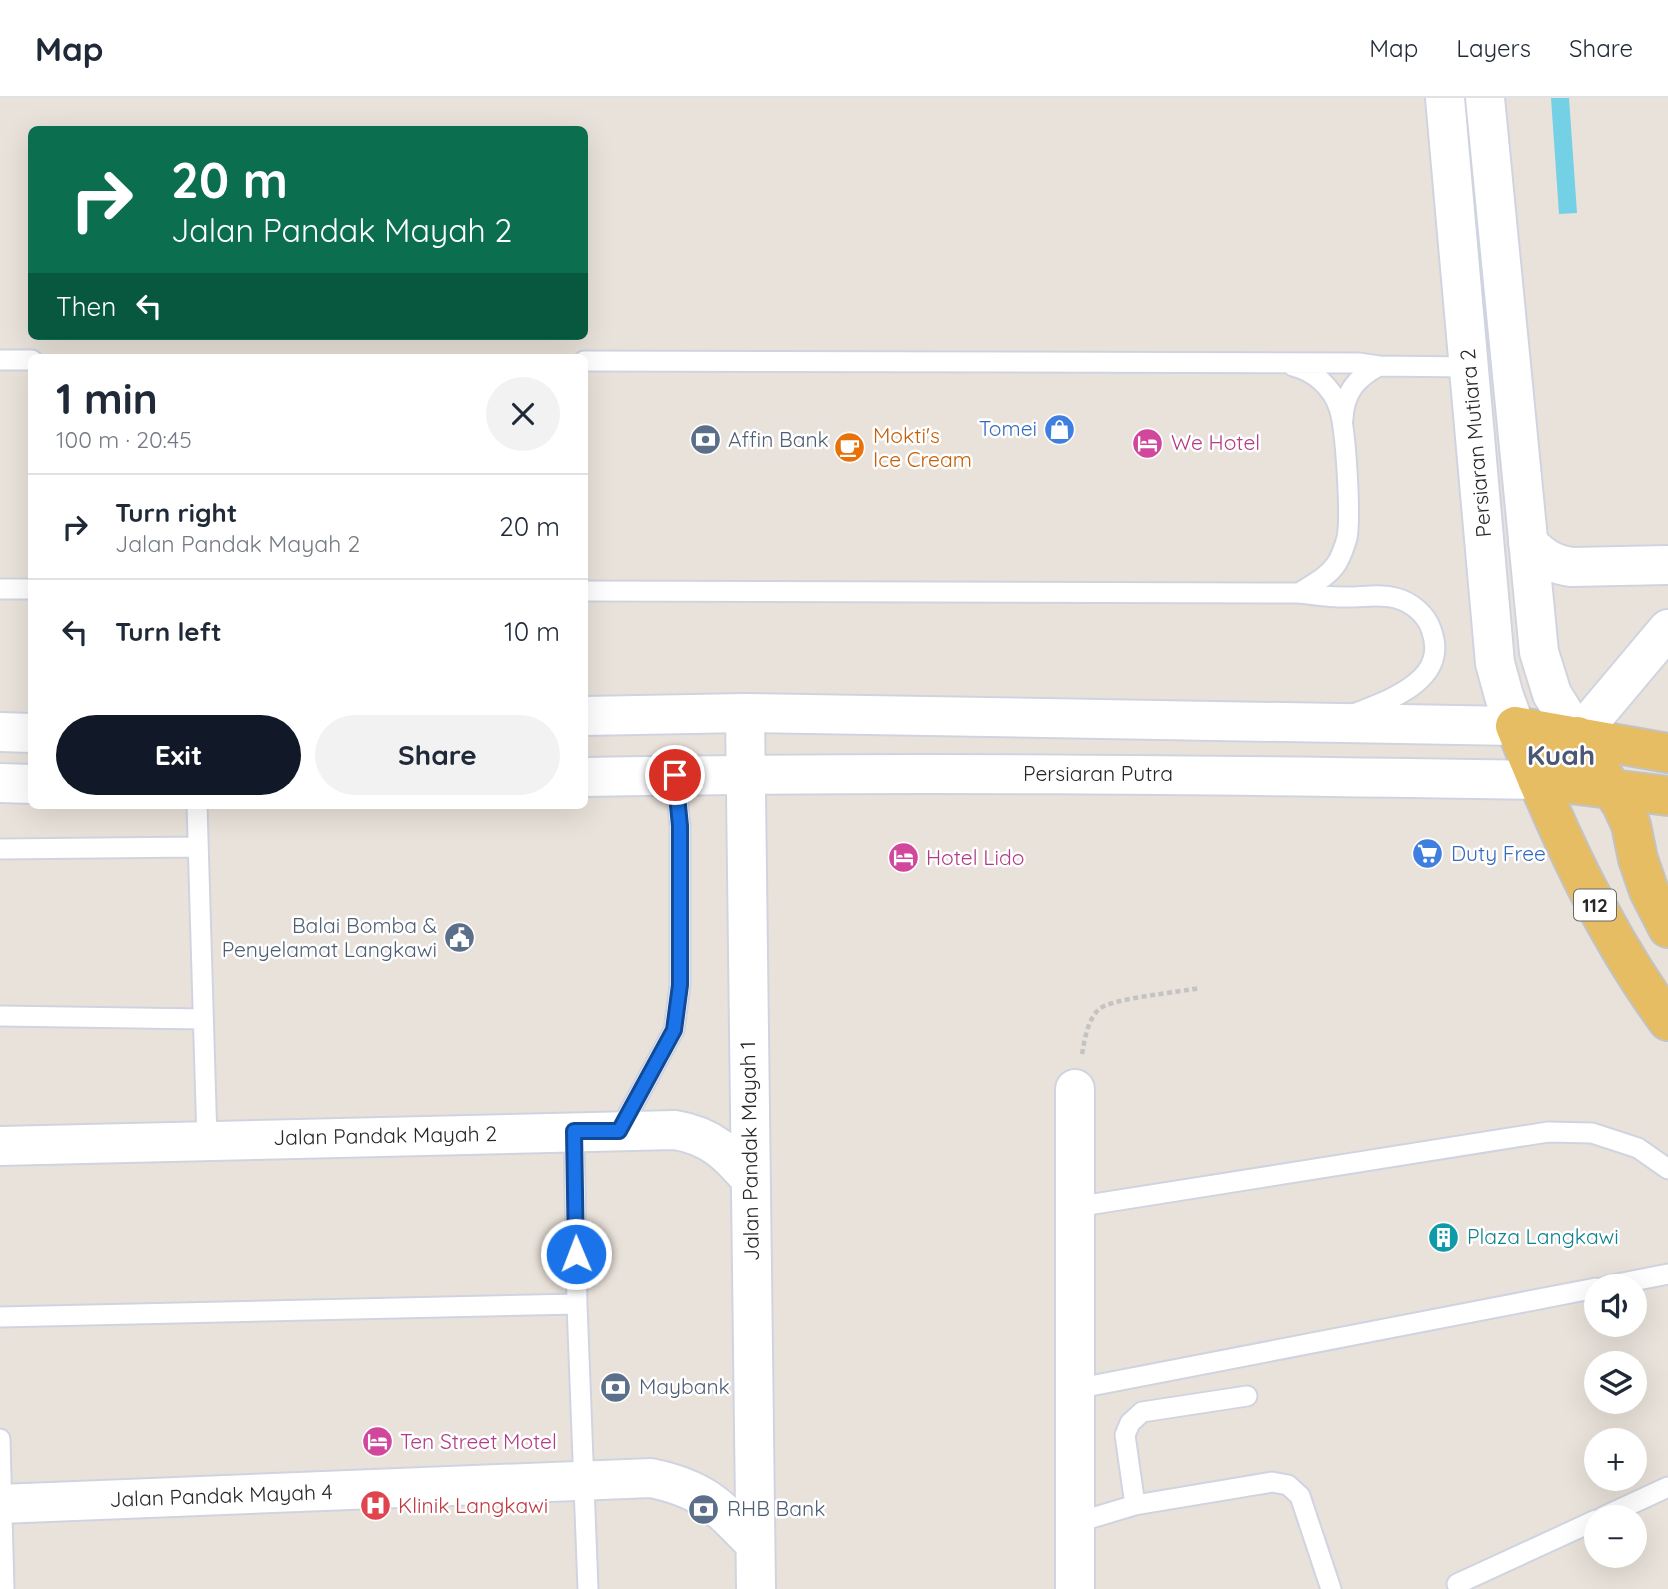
<!DOCTYPE html>
<meta charset="utf-8">
<style>
:root{--surface:#fff;--page:#f2f2f3;--text:#1f2937;--muted:#747a83;--line:#e0e1e3;--accent:#111827}
body{margin:0;font-family:Quicksand,sans-serif;background:var(--page);color:var(--text);height:100vh;display:flex;flex-direction:column;font-size:26px;white-space:nowrap}
*{box-sizing:border-box;margin:0}
p{font-size:23px;color:var(--muted)}
.icon{flex:none;width:38px;height:38px;fill:none;stroke:currentColor;stroke-width:2;stroke-linecap:round;stroke-linejoin:round}
.map{position:relative;flex:1;overflow:hidden}
.panel{position:absolute;left:28px;top:256px;width:560px;height:455px;display:flex;flex-direction:column;background:var(--surface);border-radius:10px;box-shadow:0 7px 28px #0002}
.panel>*{flex:none}
.banner{position:absolute;left:28px;top:28px;width:560px;height:214px;border-radius:10px;box-shadow:0 7px 28px #0002;background:#0b6e4f;color:#fff;overflow:hidden}
.fabs{position:absolute;left:1584px;top:1176px;display:grid;gap:14px}
.fabs a{display:grid;place-items:center;width:63px;height:63px;border-radius:50%;background:var(--surface);box-shadow:0 7px 28px #0002;font-size:35px}
.pin{position:absolute;display:grid;place-items:center;width:60px;height:60px;color:#fff;margin:-30px;border:4px solid #fff;border-radius:50%;box-shadow:0 2px 7px #0007}
.me{position:absolute;width:77px;margin:-38px;rotate:359deg;stroke-linejoin:round;filter:drop-shadow(0 0 5px #0008)}
.turn{display:flex;align-items:center;gap:24px;height:147px;padding:0 28px;font-size:32px}
.turn .icon{width:91px;height:91px;stroke-width:2.5}
.turn b{display:block;font-size:49px;line-height:60px}
.then{display:flex;align-items:center;height:66px;padding:0 28px;background:#0003;gap:14px;font-size:26px}
.round{display:grid;place-items:center;flex:none;width:74px;height:74px;border-radius:37px;background:var(--page)}
.summary{display:flex;align-items:center;justify-content:space-between;height:119px;padding:0 28px}
h1{font-size:42px;font-weight:700;line-height:52px}
.button{display:flex;gap:14px;margin-top:auto;padding:14px 28px}
.button a{flex:1;height:80px;border-radius:42px;background:var(--accent);color:#fff;font-size:28px;font-weight:700;line-height:80px;text-align:center}
.button a+a{background:var(--page);color:var(--text)}
ul{padding:0;list-style:none}
li{display:flex;align-items:center;gap:21px;height:105px;padding:0 28px;border-top:2px solid var(--line)}
li div{flex:1}
li b{display:block;font-size:26px}
li em{font-style:normal}
header{display:flex;align-items:center;gap:42px;box-sizing:border-box;height:98px;padding:0 35px;background:var(--surface);border-bottom:2px solid var(--line)}
header strong{font-size:33px}
nav{display:flex;gap:38px;margin-inline-start:auto;font-size:24px}
.map>svg:first-child{display:block}
</style>
<header>
<strong>Map</strong>
<nav><a>Map</a><a>Layers</a><a>Share</a></nav>
</header>
<div class="map">
<svg width="1668" height="1491" viewBox="0 0 1668 1491">
<rect width="100%" height="100%" fill="#e9e2da"/>
<path fill="#74d0e5" d="M1551,0H1569L1577,115L1559,116Z"/>
<g fill="none" stroke-linecap="round" stroke-linejoin="round">
<defs>
<path id="service" d="M0,262H32
M584,263L1359,265L1379,268L1469,269
M1293,268C1314,273 1332,289 1339,310C1346,330 1351,419 1347,440C1345,447 1341,458 1337,465C1328,479 1313,486 1299,495
M1343,321C1344,295 1356,280 1379,268
M0,491H32
M584,493L1299,495C1314,497 1328,499 1342,499C1360,500 1378,495 1396,500C1411,504 1426,516 1431,531C1450,581 1392,601 1356,615
M197,707L207,1043
M0,751L197,749
M0,918L203,921
M574,1033L577,1206L588,1491
M619,1033L674,932L680,887V728L675,677
M1075,1109L1548,1034L1592,1035L1638,1050L1668,1071
M1607,1188L1668,1176
M0,1219L577,1206
M1075,1291L1596,1190
M0,1341L4,1491
M1135,1407L1125,1337L1130,1325L1142,1314L1247,1298
M1603,1419L1668,1389
M1075,1425L1135,1407L1272,1384L1288,1387L1300,1398L1331,1491
M1457,1486L1596,1422"/>
<path id="minor" d="M1445,0L1495,565L1504,598L1515,628
M1485,0L1539,554L1552,596L1578,638L1668,531
M1528,445C1542,459 1553,467 1572,469L1668,467
M745,615L756,1491
M0,1048L675,1032C711,1038 728,1055 751,1082
M0,1406L651,1380C704,1391 718,1408 755,1446
M1075,1491V991"/>
<path id="secondary" d="M584,618L745,615L1515,628
M0,634L32,635
M584,679C902,673 1220,677 1537,682
M0,685L32,686"/>
<path id="primary" d="M1515,628C1557,732 1602,833 1668,923
M1515,628L1668,655
M1578,638L1622,707L1631,727L1638,761L1649,793L1668,830
M1537,682L1668,698"/>
</defs>
<use href="#service" stroke="#d0d4e0" stroke-width="23"/>
<use href="#minor" stroke="#d0d4e0" stroke-width="42"/>
<use href="#secondary" stroke="#d0d4e0" stroke-width="42"/>
<use href="#primary" stroke="#c3c3c3" stroke-width="42"/>
<path stroke="#c3c3c3" stroke-width="4.5" stroke-dasharray="5 3.5" stroke-linecap="butt" d="M1082,956C1085,941 1087,923 1099,911C1113,900 1180,894 1200,890"/>
<use href="#service" stroke="#fff" stroke-width="19"/>
<use href="#minor" stroke="#fff" stroke-width="38"/>
<use href="#secondary" stroke="#fff" stroke-width="38"/>
<use href="#primary" stroke="#e6bd63" stroke-width="38"/>
</g>
<g fill="none" stroke-linecap="round" stroke-linejoin="round">
<defs>
<path id="route" d="M576,1156L574,1033H619L674,932L680,887V728L675,677"/>
</defs>
<use href="#route" stroke="#114b97" stroke-width="18"/>
<use href="#route" stroke="#1a73e8" stroke-width="12"/>
</g>
<defs>
<symbol id="shop-disc" viewBox="-11 -11 22 22"><circle r="9.5" fill="#3f7fe0" stroke="#fff"/><path d="M-5-2.5h2.3a2.7 3.5 0 0 1 5.4 0H5L5.5 6h-11ZM-1.5-2.5h3a1.5 2.3 0 0 0-3 0Z" fill="#fff"/></symbol>
<symbol id="bank-disc" viewBox="-11 -11 22 22"><circle r="9.5" fill="#5c6f8a" stroke="#fff"/><path d="M-6-4H6V4H-6ZM0-2.3a2.3 2.3 0 1 0 0 4.6a2.3 2.3 0 1 0 0-4.6Z" fill="#fff"/></symbol>
<symbol id="hotel-disc" viewBox="-11 -11 22 22"><circle r="9.5" fill="#d1479c" stroke="#fff"/><path d="M-6-4.5h1.5V1H6V5H4.5V3h-9V5H-6ZM-4 0a1.8 1.8 0 1 1 3.6 0ZM.5 0V-2.5h3Q6-2.5 6 0Z" fill="#fff"/></symbol>
<symbol id="cafe-disc" viewBox="-11 -11 22 22"><circle r="9.5" fill="#e8710a" stroke="#fff"/><path d="M-5.5-4.5H6V0H3Q3 3.5 0 3.5H-2.5Q-5.5 3.5-5.5 0ZM3-3.2v2h1.7v-2ZM-6 4.5H4V6H-6Z" fill="#fff"/></symbol>
<symbol id="supermarket-disc" viewBox="-11 -11 22 22"><circle r="9.5" fill="#3f7fe0" stroke="#fff"/><path d="M-6-5.5h2.5l.6 2H6L4.5 2H-2.5L-4.4-4H-6ZM-1.5 3.2a1.3 1.3 0 1 0 .1 0ZM3 3.2a1.3 1.3 0 1 0 .1 0Z" fill="#fff"/></symbol>
<symbol id="civic-disc" viewBox="-11 -11 22 22"><circle r="9.5" fill="#5c6f8a" stroke="#fff"/><path d="M-.6-6.5H3V-4.5H.6V-3L4-1V1h2V6H-6V1h2V-1L-.6-3ZM-1.2 2.5V6h2.4V2.5Z" fill="#fff"/></symbol>
<symbol id="building-disc" viewBox="-11 -11 22 22"><circle r="9.5" fill="#0f9aa8" stroke="#fff"/><path d="M-4-6H4V6H1V3H-1V6H-4ZM-2.5-4.3h1.7v1.8h-1.7ZM.8-4.3h1.7v1.8H.8ZM-2.5-1h1.7V.8h-1.7ZM.8-1h1.7V.8H.8Z" fill="#fff"/></symbol>
<symbol id="hospital-disc" viewBox="-11 -11 22 22"><circle r="9.5" fill="#e0444e" stroke="#fff"/><path d="M-5-5h3v3.5h4V-5h3V5h-3V1.5h-4V5h-3Z" fill="#fff"/></symbol>
</defs>
<g fill-rule="evenodd">
<use href="#shop-disc" x="1042" y="314" width="35" height="35"/>
<use href="#bank-disc" x="688" y="324" width="35" height="35"/>
<use href="#hotel-disc" x="1130" y="328" width="35" height="35"/>
<use href="#cafe-disc" x="832" y="332" width="35" height="35"/>
<use href="#supermarket-disc" x="1410" y="738" width="35" height="35"/>
<use href="#hotel-disc" x="886" y="742" width="35" height="35"/>
<use href="#civic-disc" x="442" y="822" width="35" height="35"/>
<use href="#building-disc" x="1426" y="1122" width="35" height="35"/>
<use href="#bank-disc" x="598" y="1272" width="35" height="35"/>
<use href="#hotel-disc" x="360" y="1326" width="35" height="35"/>
<use href="#hospital-disc" x="358" y="1390" width="35" height="35"/>
<use href="#bank-disc" x="686" y="1394" width="35" height="35"/>
</g>
<g text-anchor="middle" stroke-width="5" stroke-linejoin="round" paint-order="stroke">
<rect fill="#fff" stroke="#686868" stroke-width="2" x="1574" y="791.5" width="42" height="31" rx="5"/>
<g font-size="19" font-weight="bold" fill="#282828">
<text x="1595" y="814">112</text>
</g>
<g font-size="21" fill="#366cbe" stroke="#fff" text-anchor="end">
<text x="1037" y="338">Tomei</text>
<text x="1451" y="763" text-anchor="start">Duty Free</text>
</g>
<g font-size="21" fill="#c56008" stroke="#fff" text-anchor="start">
<text x="873" y="345">Mokti's<tspan x="873" dy="24">Ice Cream</tspan></text>
</g>
<g font-size="21" fill="#4e5e75" stroke="#fff" text-anchor="start">
<text x="728" y="349">Affin Bank</text>
<text x="437" y="835" text-anchor="end">Balai Bomba &amp;<tspan x="437" dy="24">Penyelamat Langkawi</tspan></text>
<text x="639" y="1296">Maybank</text>
<text x="727" y="1418">RHB Bank</text>
</g>
<g font-size="21" fill="#b23c85" stroke="#fff" text-anchor="start">
<text x="1171" y="352">We Hotel</text>
<text x="926" y="767">Hotel Lido</text>
<text x="400" y="1351">Ten Street Motel</text>
</g>
<g font-size="21" fill="#282828" stroke="#fff">
<text transform="translate(1476 345) rotate(-95)" y="7">Persiaran Mutiara 2</text>
<text x="1098" y="683">Persiaran Putra</text>
<text transform="translate(385 1038) rotate(-1)" y="7">Jalan Pandak Mayah 2</text>
<text transform="translate(750 1053) rotate(-91)" y="7">Jalan Pandak Mayah 1</text>
<text transform="translate(221 1398) rotate(-2)" y="7">Jalan Pandak Mayah 4</text>
</g>
<g font-size="21" fill="#0d838f" stroke="#fff" text-anchor="start">
<text x="1467" y="1146">Plaza Langkawi</text>
</g>
<g font-size="21" fill="#be3a42" stroke="#fff" text-anchor="start">
<text x="398" y="1415">Klinik Langkawi</text>
</g>
<g font-size="28" font-weight="bold" fill="#4c5675" stroke="#fff">
<text x="1561" y="667">Kuah</text>
</g>
</g>
</svg>
<div class="fabs">
<a><svg class="icon" aria-label="sound" viewBox="0 0 24 24"><path d="M4 9h4l5-4v14l-5-4H4zM17 9q2 3 0 6"/></svg></a>
<a><svg class="icon" aria-label="layers" viewBox="0 0 24 24"><path d="M12 4l9 5-9 5-9-5zM3 14l9 5 9-5"/></svg></a>
<a>+</a>
<a>−</a>
</div>
<div class="pin" style="left:675px;top:677px;background:#d93025"><svg class="icon" aria-label="arrive" viewBox="0 0 24 24"><path d="M6 21V4h12l-3 4 3 4H6"/></svg></div>
<svg class="me" style="left:576px;top:1156px" viewBox="-20 -20 40 40"><circle r="17" fill="#1a73e8" stroke="#fff" stroke-width="3"/><path d="M0-11L8 9 0 5-8 9z" fill="#fff"/></svg>
<div class="banner">
<div class="turn"><svg class="icon" aria-label="right" viewBox="0 0 24 24"><path d="M7 20v-9h11M14 6l5 5-5 5"/></svg><div><b>20 m</b>Jalan Pandak Mayah 2</div></div>
<div class="then">Then<svg class="icon" aria-label="left" viewBox="0 0 24 24"><path d="M17 20v-9H6M10 6l-5 5 5 5"/></svg></div>
</div>
<section class="panel">
<div class="summary"><div><h1>1 min</h1><p>100 m · 20:45</p></div><a class="round"><svg class="icon" aria-label="close" viewBox="0 0 24 24"><path d="M6 6l12 12M18 6L6 18"/></svg></a></div>
<ul>
<li><svg class="icon" aria-label="right" viewBox="0 0 24 24"><path d="M7 20v-9h11M14 6l5 5-5 5"/></svg><div><b>Turn right</b><p>Jalan Pandak Mayah 2</p></div><em>20 m</em></li>
<li><svg class="icon" aria-label="left" viewBox="0 0 24 24"><path d="M17 20v-9H6M10 6l-5 5 5 5"/></svg><div><b>Turn left</b></div><em>10 m</em></li>
</ul>
<div class="button"><a>Exit</a><a>Share</a></div>
</section>
</div>
